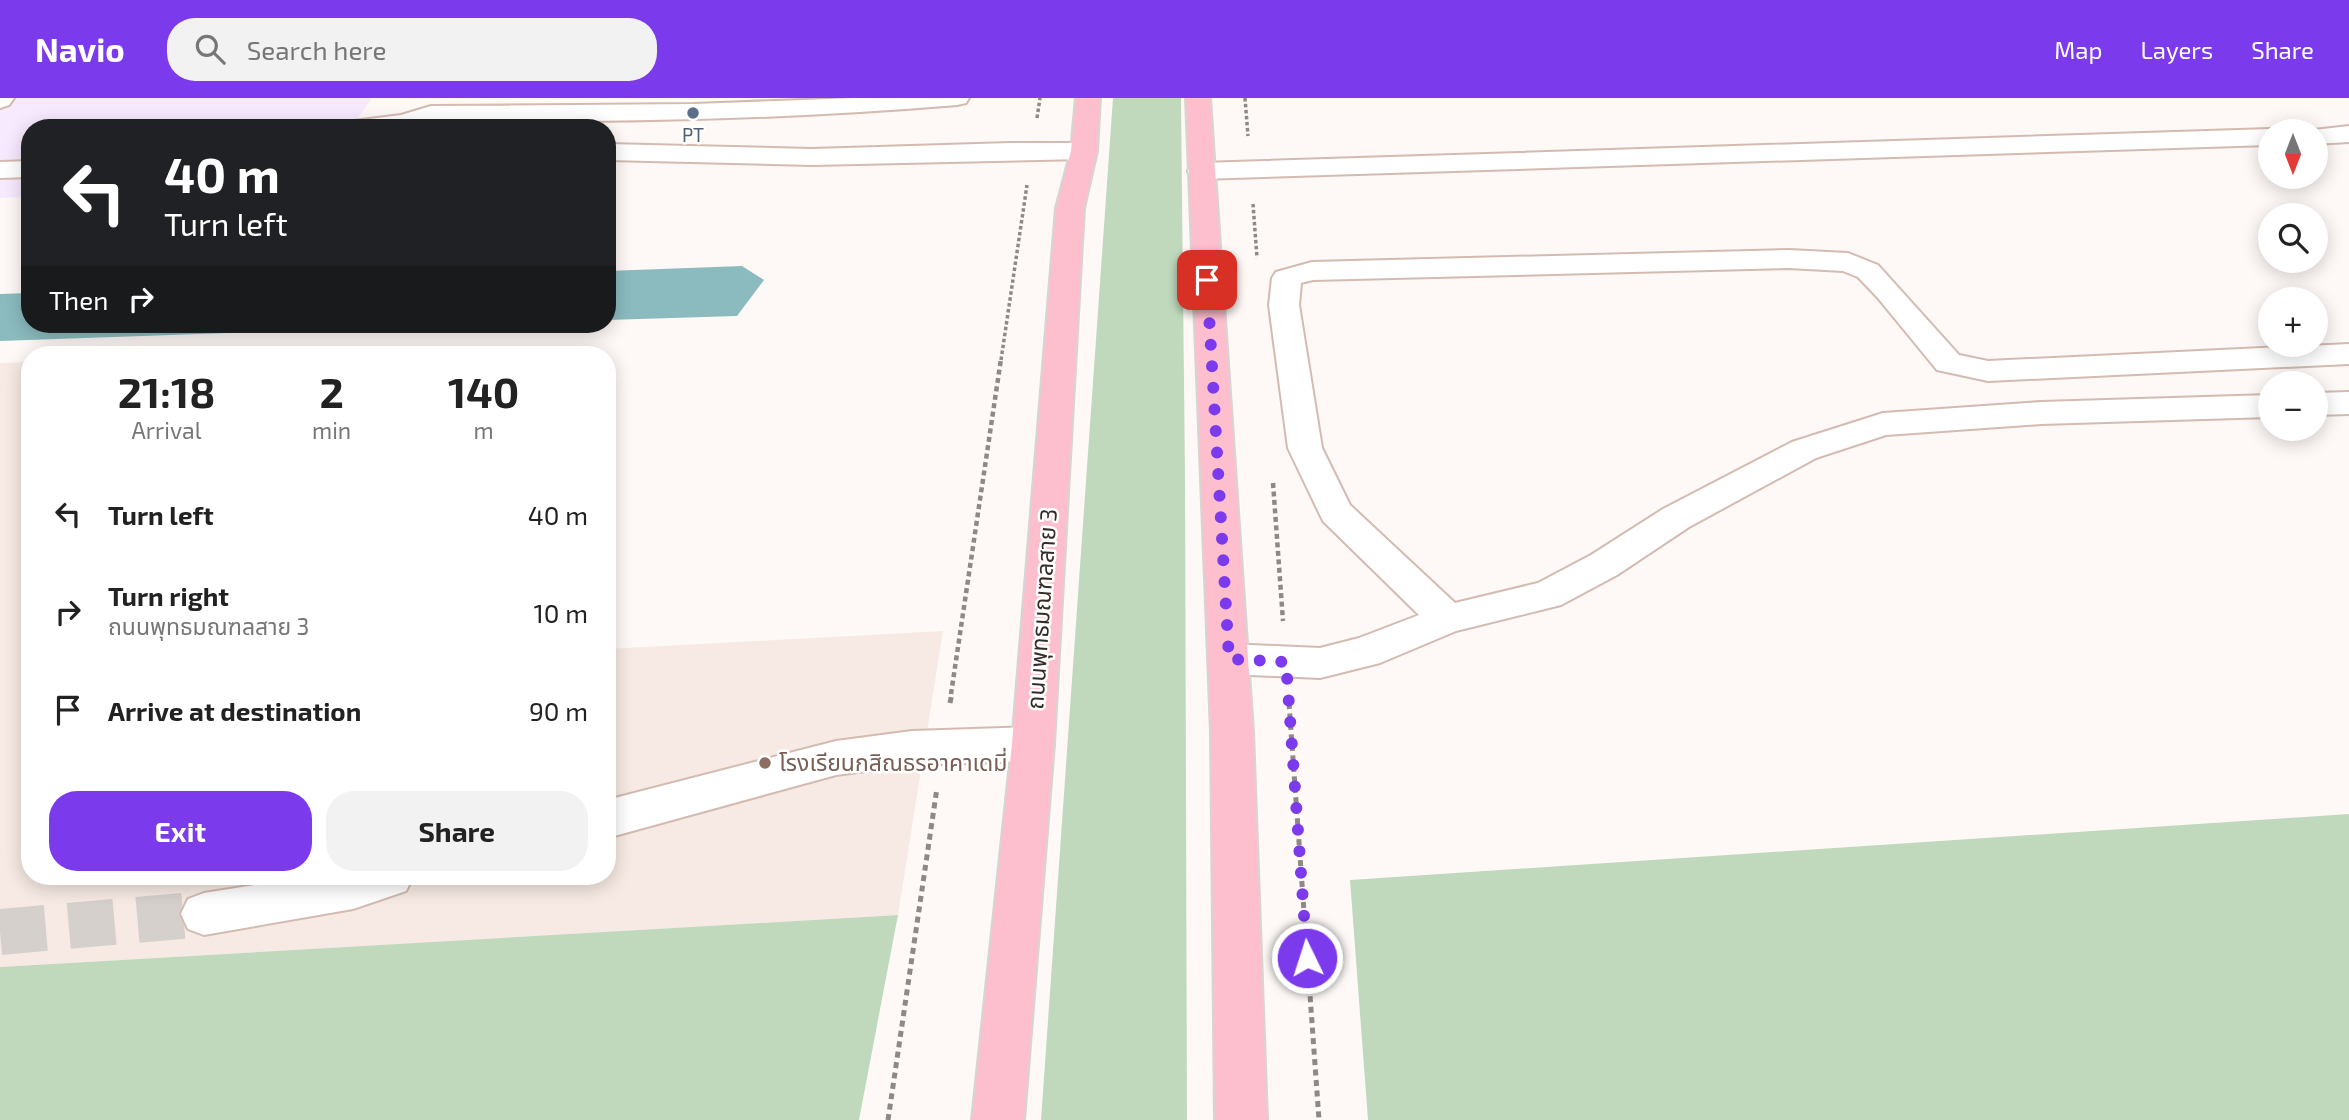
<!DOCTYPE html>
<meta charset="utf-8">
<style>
:root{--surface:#fff;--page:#f2f2f2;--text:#222;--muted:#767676;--accent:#7c3aed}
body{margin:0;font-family:"Exo 2","Noto Sans Thai",sans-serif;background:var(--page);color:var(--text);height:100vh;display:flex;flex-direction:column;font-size:26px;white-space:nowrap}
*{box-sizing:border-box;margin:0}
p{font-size:23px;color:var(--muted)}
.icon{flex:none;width:38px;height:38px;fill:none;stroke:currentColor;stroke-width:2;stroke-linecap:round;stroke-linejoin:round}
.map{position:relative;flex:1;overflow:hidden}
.sheet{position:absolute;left:21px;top:248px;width:595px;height:539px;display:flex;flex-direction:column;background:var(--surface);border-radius:28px;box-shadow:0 4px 18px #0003}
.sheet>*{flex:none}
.banner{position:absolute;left:21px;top:21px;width:595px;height:214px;border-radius:28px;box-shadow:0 4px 18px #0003;background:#202124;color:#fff;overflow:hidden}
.needle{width:46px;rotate:180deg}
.controls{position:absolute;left:2258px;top:21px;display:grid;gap:14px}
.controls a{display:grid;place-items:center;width:70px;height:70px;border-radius:50%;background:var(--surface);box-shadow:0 4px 18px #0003;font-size:35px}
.pin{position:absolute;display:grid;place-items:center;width:60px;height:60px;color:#fff;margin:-30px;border-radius:14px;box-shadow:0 4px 10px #0006}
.me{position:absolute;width:77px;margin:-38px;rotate:356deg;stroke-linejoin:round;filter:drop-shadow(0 0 5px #0008)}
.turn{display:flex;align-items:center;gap:24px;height:147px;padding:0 28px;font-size:32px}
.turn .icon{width:91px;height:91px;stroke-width:2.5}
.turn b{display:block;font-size:49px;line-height:60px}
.then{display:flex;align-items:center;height:66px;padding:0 28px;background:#0003;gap:14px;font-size:26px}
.eta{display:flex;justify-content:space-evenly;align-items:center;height:119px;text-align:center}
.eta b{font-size:42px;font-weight:700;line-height:49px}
.button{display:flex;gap:14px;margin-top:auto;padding:14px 28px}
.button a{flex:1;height:80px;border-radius:28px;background:var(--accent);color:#fff;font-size:28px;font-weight:700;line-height:80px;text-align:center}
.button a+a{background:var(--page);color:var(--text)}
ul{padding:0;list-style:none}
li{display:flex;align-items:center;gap:21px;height:98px;padding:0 28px}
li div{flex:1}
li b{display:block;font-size:26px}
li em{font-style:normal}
header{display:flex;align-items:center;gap:42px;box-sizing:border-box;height:98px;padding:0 35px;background:var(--accent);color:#fff}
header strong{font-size:33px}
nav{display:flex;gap:38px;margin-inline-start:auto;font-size:24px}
.search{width:490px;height:63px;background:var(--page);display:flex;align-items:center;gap:18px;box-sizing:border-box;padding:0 24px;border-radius:28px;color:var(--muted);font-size:26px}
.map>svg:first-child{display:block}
</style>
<header>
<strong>Navio</strong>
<div class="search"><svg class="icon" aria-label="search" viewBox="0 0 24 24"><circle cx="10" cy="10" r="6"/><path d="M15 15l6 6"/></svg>Search here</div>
<nav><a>Map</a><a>Layers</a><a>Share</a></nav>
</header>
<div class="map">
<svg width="2349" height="1022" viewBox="0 0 2349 1022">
<rect width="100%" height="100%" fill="#fef9f7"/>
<path fill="#f8eafe" d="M0,0H372L351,30H30V99L0,100Z"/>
<path fill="#f7eae4" d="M436,251L433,257H243Z
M30,264V779H607V551L943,533L898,817L0,869V265Z"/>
<path fill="#c0d9bd" d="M1113,0H1181L1185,379L1187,1022H1041Z
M2349,716V1022H1368L1350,782Z
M898,817L859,1022H0V869Z"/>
<path fill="#8bbbbf" d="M742,168L764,182L737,218L607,222V173Z
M30,195V226H489L0,243V196Z"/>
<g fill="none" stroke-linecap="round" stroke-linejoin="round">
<path stroke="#d6d0cd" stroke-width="46" stroke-dasharray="46 23" stroke-linecap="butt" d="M0,834L204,816"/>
<defs>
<path id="minor" d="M0,0H14L9,7L0,10Z
M854,0H969L966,5L957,7C782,22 607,24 431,24L415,30H334L338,25L401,17L431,8L694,6Z
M2349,28V44L2315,46V33H2305Z
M2270,31L2278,33H2270V47L1201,81L1191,79L1188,73L1191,67L1201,65Z
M1010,45H1084L1093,47L1097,53L1093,59L1084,61L812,67L607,62V46L812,51Z
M30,63V79L0,80V64Z
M1789,152L1848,155L1878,167L1959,257L1988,263L2349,246V266L1988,283L1937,272L1878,200L1858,179L1843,173L1789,170L1313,182L1301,185L1299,207L1322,350L1350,407L1455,505L1538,485L1591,457L1663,411L1792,344L1883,315L2041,304L2270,297V319L2041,326L1886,337L1816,360L1689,429L1617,477L1561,507L1456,533L1380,565L1320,580L1229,576L1215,572L1209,561L1215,550L1229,546L1320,550L1359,540L1419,517L1323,423L1288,350L1269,207L1272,180L1276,174L1312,164Z
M2349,294V316L2315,317V295Z
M1033,629L1048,634L1054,646L1048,658L1033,663L912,667L836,677L607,740V702L836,643L912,633Z
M304,779H413L406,793L353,811L204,837L188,831L181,816L188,801L204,795Z"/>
<path id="major" d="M1076,0H1100L1097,53L1084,110L1054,646L1024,1022H972L1012,646L1056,110L1071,53Z
M1186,0H1210L1253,634L1267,1022H1215L1211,634Z"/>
</defs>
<use href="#minor" stroke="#d3bbb1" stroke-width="4"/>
<use href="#major" stroke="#d6d5d4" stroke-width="4"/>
<path stroke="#8f8885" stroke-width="3.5" stroke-dasharray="3.5 2.5" stroke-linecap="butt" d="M1245,0L1248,38
M1037,20L1040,0
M1253,106L1257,160
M1001,262L1027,87"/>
<path stroke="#8f8885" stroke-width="4.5" stroke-dasharray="5 3.5" stroke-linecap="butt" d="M1273,385L1283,523
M951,596L1001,261"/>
<path stroke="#8f8885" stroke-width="5" stroke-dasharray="6 4.5" stroke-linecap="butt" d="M950,605L952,595
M1289,605L1319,1022
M888,1022L937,690"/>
<use href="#minor" fill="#fff" fill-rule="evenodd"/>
<use href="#major" fill="#fdbfcd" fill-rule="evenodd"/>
</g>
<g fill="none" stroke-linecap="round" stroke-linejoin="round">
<path stroke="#7c3aed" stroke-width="12" stroke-dasharray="0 21.6" d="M1207,182L1229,561L1286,564L1307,860"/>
</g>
<circle fill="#5c6f8a" stroke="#fff" stroke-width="2.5" cx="693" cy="15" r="7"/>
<circle fill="#8d6e63" stroke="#fff" stroke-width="2.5" cx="765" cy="665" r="7"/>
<g text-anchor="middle" stroke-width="5" stroke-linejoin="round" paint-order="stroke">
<g font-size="19" fill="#4e5e75" stroke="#fff">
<text x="693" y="44">PT</text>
</g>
<g font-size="23" fill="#342b27" stroke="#fff">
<text transform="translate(1042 511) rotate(-86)" y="8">ถนนพุทธมณฑลสาย 3</text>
</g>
<g font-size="23" fill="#785e54" stroke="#fff" text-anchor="start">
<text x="779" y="673">โรงเรียนกสิณธรอาคาเดมี่</text>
</g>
</g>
</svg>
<div class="controls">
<a><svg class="needle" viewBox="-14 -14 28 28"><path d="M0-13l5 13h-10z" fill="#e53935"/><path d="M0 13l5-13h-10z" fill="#767676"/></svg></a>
<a><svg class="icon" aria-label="search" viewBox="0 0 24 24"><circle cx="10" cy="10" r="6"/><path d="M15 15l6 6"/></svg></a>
<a>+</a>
<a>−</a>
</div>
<div class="pin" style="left:1207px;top:182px;background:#d93025"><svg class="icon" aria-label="arrive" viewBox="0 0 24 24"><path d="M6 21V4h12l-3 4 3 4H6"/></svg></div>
<svg class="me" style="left:1307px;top:860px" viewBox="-20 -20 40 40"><circle r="17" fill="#7c3aed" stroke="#fff" stroke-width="3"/><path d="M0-11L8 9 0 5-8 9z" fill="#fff"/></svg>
<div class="banner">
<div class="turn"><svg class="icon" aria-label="left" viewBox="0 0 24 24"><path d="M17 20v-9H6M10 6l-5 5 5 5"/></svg><div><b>40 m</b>Turn left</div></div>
<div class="then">Then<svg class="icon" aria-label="right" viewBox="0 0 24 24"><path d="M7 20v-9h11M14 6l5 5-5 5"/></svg></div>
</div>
<section class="sheet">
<div class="eta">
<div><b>21:18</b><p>Arrival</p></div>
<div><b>2</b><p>min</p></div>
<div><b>140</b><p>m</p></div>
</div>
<ul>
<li><svg class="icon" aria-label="left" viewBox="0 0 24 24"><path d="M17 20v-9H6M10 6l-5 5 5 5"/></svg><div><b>Turn left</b></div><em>40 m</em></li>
<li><svg class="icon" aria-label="right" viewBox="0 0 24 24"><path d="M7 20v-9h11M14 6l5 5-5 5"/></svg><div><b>Turn right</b><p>ถนนพุทธมณฑลสาย 3</p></div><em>10 m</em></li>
<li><svg class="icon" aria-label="arrive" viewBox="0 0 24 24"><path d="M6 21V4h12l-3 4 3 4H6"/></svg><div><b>Arrive at destination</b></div><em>90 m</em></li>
</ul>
<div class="button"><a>Exit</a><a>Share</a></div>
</section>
</div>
